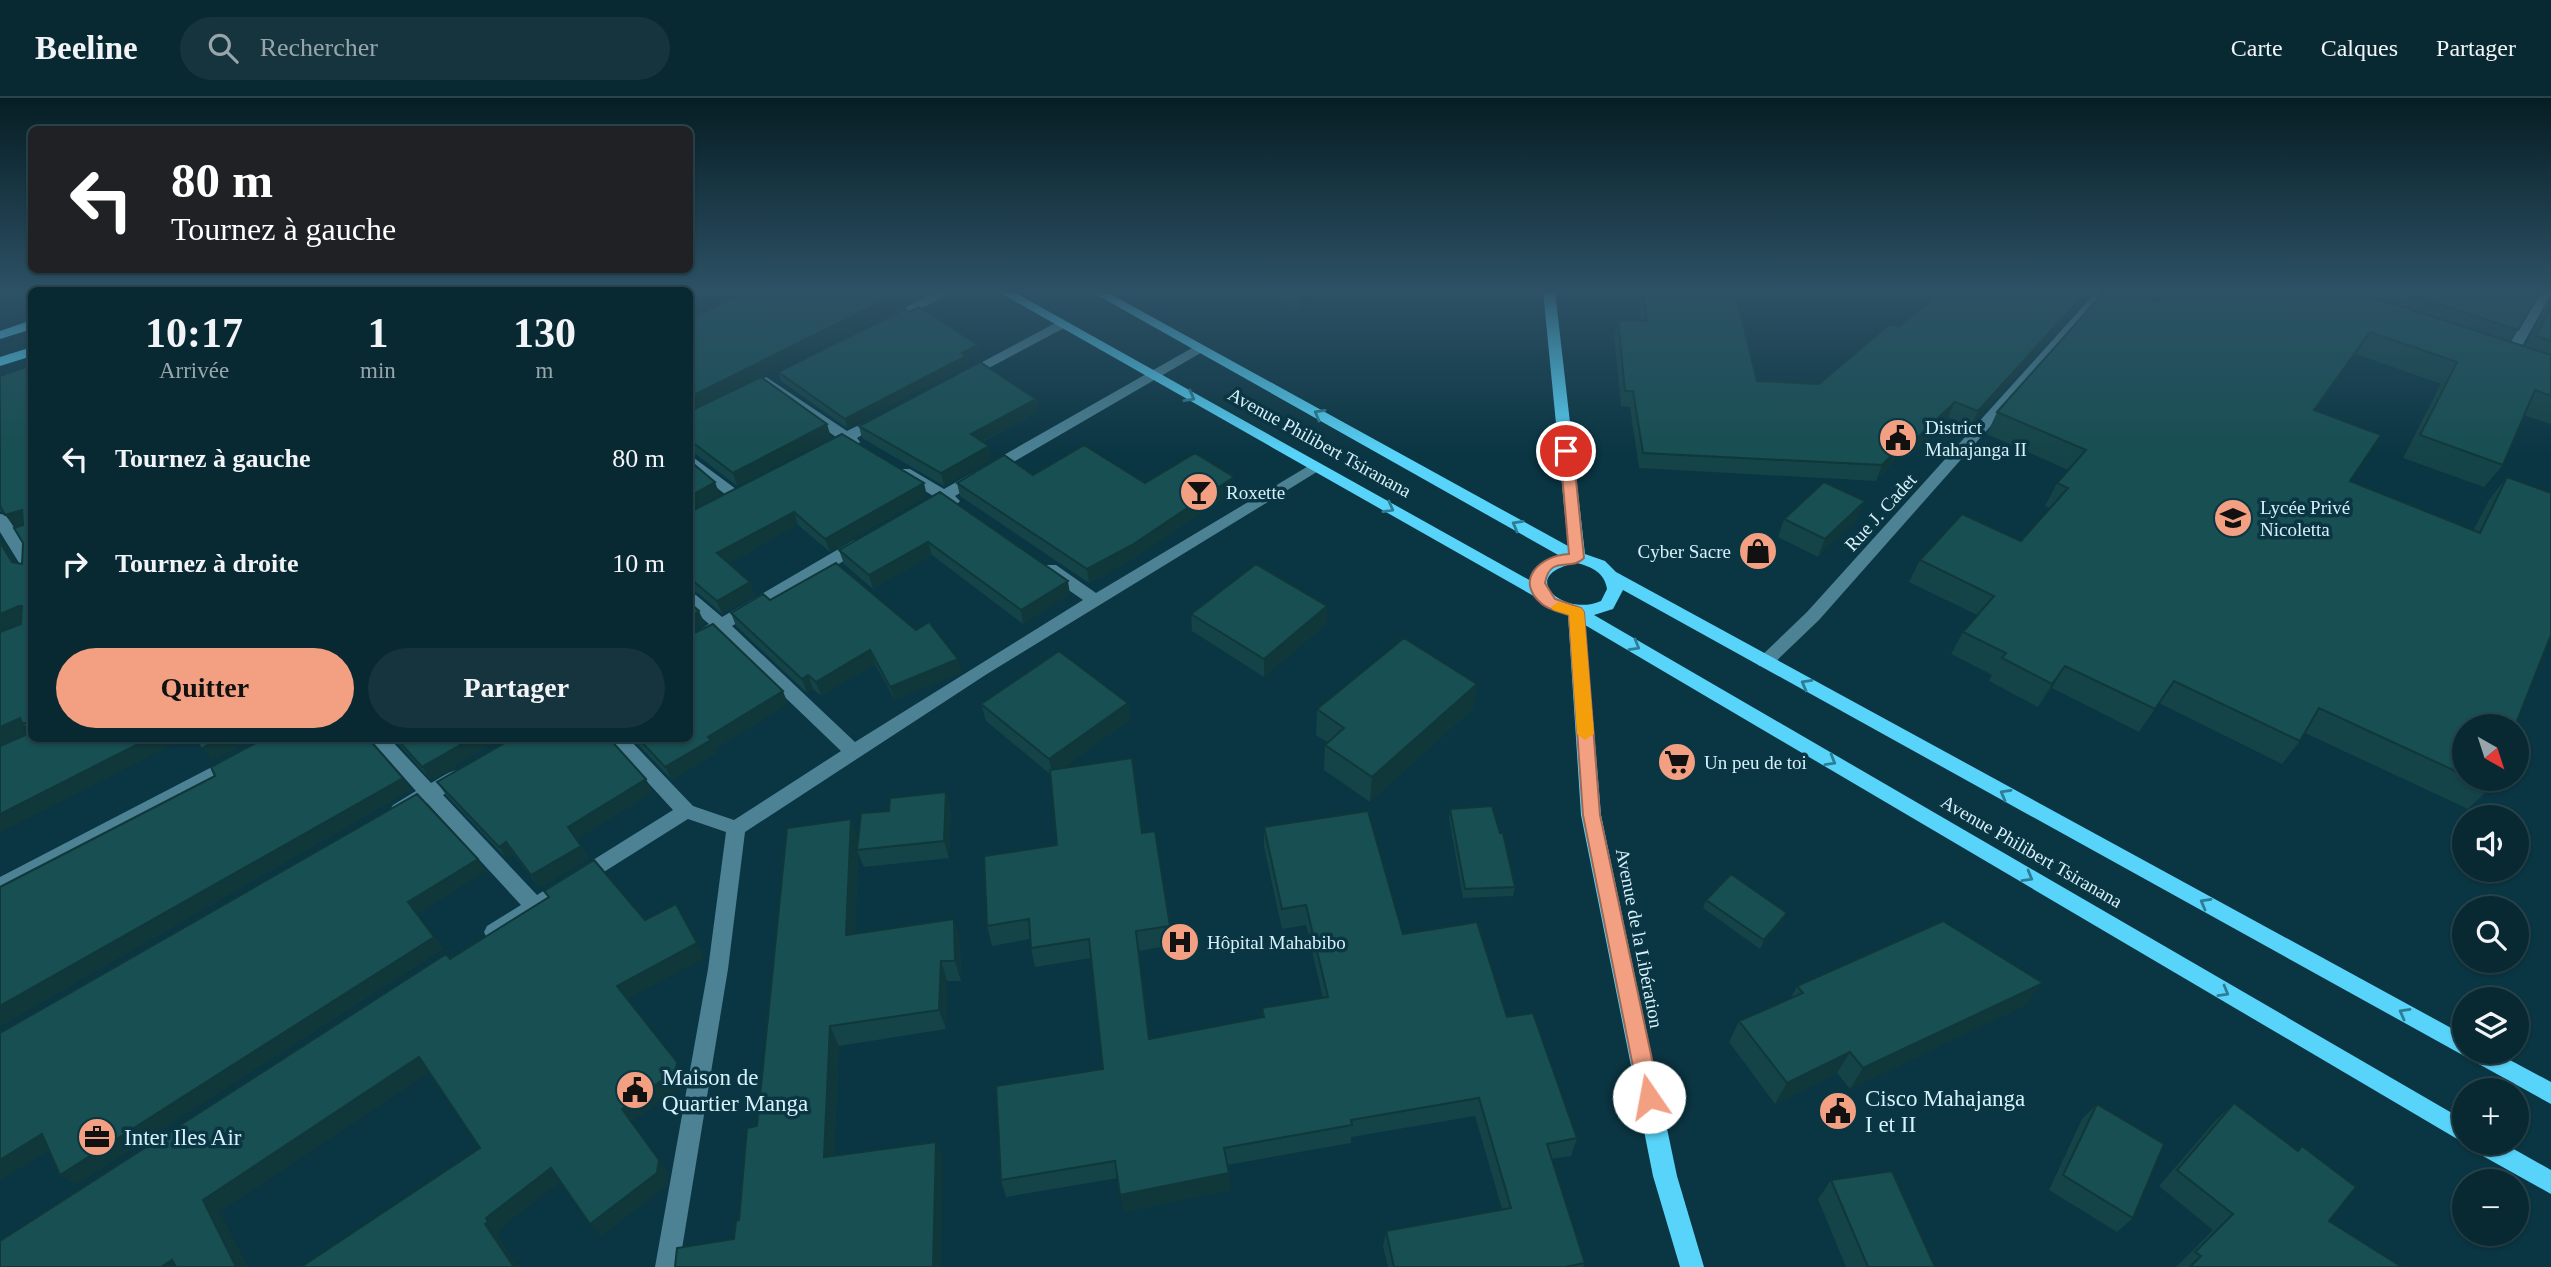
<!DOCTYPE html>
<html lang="fr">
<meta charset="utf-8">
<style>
:root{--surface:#082832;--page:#16343e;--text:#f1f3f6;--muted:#98a6ac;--line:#29444d;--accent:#f2a081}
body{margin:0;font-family:"Times New Roman",serif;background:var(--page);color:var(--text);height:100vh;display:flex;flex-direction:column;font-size:26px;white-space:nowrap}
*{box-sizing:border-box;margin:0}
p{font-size:23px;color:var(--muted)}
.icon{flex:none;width:38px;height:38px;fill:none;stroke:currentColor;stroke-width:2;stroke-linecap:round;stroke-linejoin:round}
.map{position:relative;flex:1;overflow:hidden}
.drawer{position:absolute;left:28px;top:189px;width:665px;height:455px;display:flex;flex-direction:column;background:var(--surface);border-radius:10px;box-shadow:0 2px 5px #0004,0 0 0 2px var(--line)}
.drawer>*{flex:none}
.guide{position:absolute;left:28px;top:28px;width:665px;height:147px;border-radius:10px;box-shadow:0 2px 5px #0004,0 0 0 2px var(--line);background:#202124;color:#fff;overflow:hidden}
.needle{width:46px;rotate:141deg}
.fabs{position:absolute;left:2452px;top:616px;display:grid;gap:14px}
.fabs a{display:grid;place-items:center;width:77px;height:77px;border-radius:50%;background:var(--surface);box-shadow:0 2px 5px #0004,0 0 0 2px var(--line);font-size:35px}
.pin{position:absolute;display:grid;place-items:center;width:60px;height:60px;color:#fff;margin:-30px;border:4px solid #fff;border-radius:50%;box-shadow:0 2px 7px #0007}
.me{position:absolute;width:77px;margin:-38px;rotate:348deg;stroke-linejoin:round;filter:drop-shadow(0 0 5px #0008)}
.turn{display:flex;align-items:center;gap:24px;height:147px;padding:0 28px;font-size:32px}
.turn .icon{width:91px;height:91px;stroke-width:2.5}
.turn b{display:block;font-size:49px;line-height:60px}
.eta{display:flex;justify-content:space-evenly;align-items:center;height:119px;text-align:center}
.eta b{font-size:42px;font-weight:700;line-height:49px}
.button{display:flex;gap:14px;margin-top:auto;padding:14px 28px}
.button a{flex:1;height:80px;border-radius:42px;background:var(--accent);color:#111;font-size:28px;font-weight:700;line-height:80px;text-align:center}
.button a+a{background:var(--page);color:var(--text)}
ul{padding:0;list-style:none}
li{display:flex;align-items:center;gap:21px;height:105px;padding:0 28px}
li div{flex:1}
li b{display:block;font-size:26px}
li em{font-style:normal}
header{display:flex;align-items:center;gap:42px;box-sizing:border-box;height:98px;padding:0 35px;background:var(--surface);border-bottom:2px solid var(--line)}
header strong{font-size:33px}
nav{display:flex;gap:38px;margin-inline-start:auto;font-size:24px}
.search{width:490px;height:63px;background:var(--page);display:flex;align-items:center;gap:18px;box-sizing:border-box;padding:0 24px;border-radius:38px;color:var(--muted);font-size:26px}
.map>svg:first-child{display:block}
</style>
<header>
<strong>Beeline</strong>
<div class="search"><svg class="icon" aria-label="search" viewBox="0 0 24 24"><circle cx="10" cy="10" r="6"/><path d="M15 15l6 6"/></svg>Rechercher</div>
<nav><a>Carte</a><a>Calques</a><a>Partager</a></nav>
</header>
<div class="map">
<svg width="2551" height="1169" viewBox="0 0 2551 1169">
<rect width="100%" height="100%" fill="#0a3542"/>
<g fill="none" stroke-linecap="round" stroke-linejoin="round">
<path fill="#4c8294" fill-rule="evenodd" d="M938,193H954L893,225L888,226L881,222Z
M2097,193H2110L1819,522L1771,568H1759L1756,564L1759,560L1807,514Z
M2540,193H2551V196L2512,266H2502L2500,263Z
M1061,222L1068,226L1066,229L970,280H960L958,277Z
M1199,246L1206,250L1204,253L955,398L960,403L957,406L952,408L944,405L923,415L915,410L933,398L900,377L897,374L900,371H910L944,391Z
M766,279L847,333L877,318L882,317L889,321L857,340L860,344L858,347L846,346L834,352H824L822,349L836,339L761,286L759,283Z
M690,357L740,394L743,397L740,400H730L690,369Z
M1315,364L1322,369L1320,372L987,576L745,734L728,871L679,1169H655L708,871L726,734L688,721L494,843L487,840L484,834L487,828L521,807L427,705C417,712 406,721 393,717L390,712L393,707L416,693L369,640H389L431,685C442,679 455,668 468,672L470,677L468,682L443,697L537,797L673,712L607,640H628L693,708L734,722L841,653L719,536L690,551V538L709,526L690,510V495L696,497L722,519L854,442H866L868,446L866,450L732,528L855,644L1083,502L1044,475L1042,471L1044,467H1056L1096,495Z
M0,416L6,417L32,458V477L26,476L0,434Z
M235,657L242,659L244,664L242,669L0,797V779Z"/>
<path fill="#58d4fa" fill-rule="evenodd" d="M997,193H1012L1531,483C1535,468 1544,460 1560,458L1090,193H1105L1568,448L1543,193H1555L1585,456L1605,463L1616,474L2464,937V954H2495L2551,984V1006L1623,492L1613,511L1594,517L2464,1022V1045L1585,527L1601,717L1677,1078L1704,1169H1680L1653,1078L1581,717L1568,517L1545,507L1539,501ZM1577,465C1592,469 1605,475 1607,491L1601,503C1563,520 1515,476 1577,465Z
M32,222V231L0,241V233Z
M32,249V258L0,268V259Z
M2471,1045H2503L2551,1072V1096L2474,1053Z"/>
</g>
<path fill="#144447" d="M690,193L894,212L712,303L831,339L737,388L697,357L690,356Z
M1256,193H1334L1299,214Z
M1636,193H1735L1757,283L1819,286L2084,204L1970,329L1948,319L1909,358L1903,355L1876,383L1639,370L1630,309L1621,308L1614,237L1618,222L1641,223Z
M2166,193H2541L2518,232L2510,243L2525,248L2545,209L2551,202V326L2524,317L2503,367L2484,389L2403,360L2441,286L2356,256L2315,312L2350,383L2473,433L2489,402L2507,379L2464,628V681H2494L2491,689L2468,711L2305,635L2300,643L2282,666L2159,605L2139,634L2052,590L2038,609L1989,583L1992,577L1951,556L1963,534L1977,517L1909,484L1920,462L2021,443L2050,410L2045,408L2057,385L2068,372L1987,336L1997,314L2156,204Z
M978,247L980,256L967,262L968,267L847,330L781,283L778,274Z
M32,267V634L31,633L0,648L21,525L0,534V441L8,450L17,465L22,466L23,445L16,430L4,414H0V278Z
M1036,301L1038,313L982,344L991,361L944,388L862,340L859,328Z
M1234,379V393L1133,461L1089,485L960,398L957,385H1145Z
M940,394L1070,496L1023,526L932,457L873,491L844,466L839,452Z
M927,398L830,454L798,427L728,465L750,484L755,497L722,516L698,495L690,493V414Z
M1784,421H1857L1818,459L1778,439Z
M770,502L962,574L895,602L875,566L821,598L813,591L807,595L736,528L731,515Z
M1191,516L1327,526L1264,579L1192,533Z
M1477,586L1473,611L1370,704L1324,672L1325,647L1327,644L1316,637L1317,611Z
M1128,605L1130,622L1065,669L1142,735L1170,828L1172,847L1139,853L1149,941L1262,919V910L1323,900L1306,827L1282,831L1264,749V729L1507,919L1577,1040L1571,1058L1551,1061L1585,1165L1583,1169H1388L1383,1149L1386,1133L1502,1111L1475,1018L1351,1039V1045L1227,1067L1230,1092L1124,1114L1118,1080L1006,1099L1001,1082L1103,971L1091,860L1035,869L1031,850L1030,841L992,848L987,828L1057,747L1050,676L986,623L981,606Z
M788,606L715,651L717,655L672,682L632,640H690Z
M393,640H502L431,682Z
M437,684L653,694L577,741L589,760L540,790L514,757L507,761L446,697Z
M946,694L951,711L949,760L864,769L858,755L855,836L960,841L961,883H947L946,931L839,948L834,1058L936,1044L943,1062L734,1141L739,1122L757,1028L858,741L889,713Z
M1450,711L1515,789L1513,798L1463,800L1449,720Z
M1706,802L1783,824L1760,851L1703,810Z
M1797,888L2026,907L1850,991L1837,975L1775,1006L1729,944L1739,923L1791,900Z
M2234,1005L2297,1052L2302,1048L2329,1123L2402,1169H2176L2213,1132L2159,1088L2216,1022Z
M2097,1006L2133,1120L2117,1134L2049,1092L2082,1021Z
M1831,1082L1935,1169H1846L1818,1101Z"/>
<path fill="#103739" d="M0,193H32V194L0,204Z
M719,193H750L690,220V206Z
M1299,193H1334L1299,214Z
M2087,193H2089L2084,204L1970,329L1978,313Z
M891,199L894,212L690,314V299Z
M2370,234L2356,256L2300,334L2314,312Z
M978,247L980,256L967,262L968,267L847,330L845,321Z
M1036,301L1038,313L973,348L971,336Z
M1955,304L1948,319L1909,358L1915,342Z
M827,326L831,339L737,388L733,375Z
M1910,339L1903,355L1876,383L1882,367Z
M989,348L991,361L944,388L941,375Z
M1234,379V393L1133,461L1089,485L1087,471Z
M715,384L720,397L690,413V398Z
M924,385L927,398L830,454L825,441Z
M1865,403L1857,421L1818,459L1825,441Z
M22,412L32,423L16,430L5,417Z
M794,414L798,427L722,468L717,455Z
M0,441L8,450L24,477L12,464L0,444Z
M928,444L932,457L873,491L869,477Z
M1068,483L1070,496L1023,526L1021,512Z
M750,484L755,497L722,516L717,503Z
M19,508L31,521L0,534V516Z
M1327,508V526L1264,579V561Z
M699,513L705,526L690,535V519Z
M870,552L875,566L821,598L816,584Z
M958,561L962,574L895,602L890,589Z
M2065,568L2052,590L2038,609L2052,586Z
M808,577L813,591L807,595L802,581Z
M1477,586L1473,611L1370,704L1372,679Z
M783,593L788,606L715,651L717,655L672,682L665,669L708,639Z
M1128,605L1130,622L1053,678L1049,661Z
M20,620L22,625L31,633L0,648V629Z
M150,640H186L0,735V716Z
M221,640H255L212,663L201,651Z
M472,640H502L431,682L422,669Z
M403,680L412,692L0,929V908Z
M646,681L653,694L576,742L568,729Z
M946,694L951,711L949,760L944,743Z
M851,721L859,742L857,752L858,755L854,857L846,837Z
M506,744L514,757L507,761L499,749Z
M581,748L589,760L540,790L531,777Z
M478,761L487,773L418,816L444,851L76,1087L60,1077L408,804Z
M676,806L705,860L626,902L617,888Z
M1787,815L1783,824L1760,851L1764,842Z
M954,821L960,841L961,883L955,863Z
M941,863L947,883L946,931L939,912Z
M2043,885L2026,907L1850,991L1863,970Z
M830,928L839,948L833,1077L824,1059Z
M1850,954L1837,975L1775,1006L1787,985Z
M419,959L432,973L220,1114L248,1169H236L203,1102Z
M677,964L686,977L685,986L632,1024L669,1075L667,1088L602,1138L590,1126L622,1011Z
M42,1036L58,1047L0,1083V1062Z
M936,1044L943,1062L941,1169H933Z
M551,1070L563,1082L499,1132L501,1136L498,1138L519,1169H514L485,1126L486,1120Z
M1229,1075L1230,1092L1124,1114L1120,1097Z
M172,1162L184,1169H161Z"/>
<path fill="#174f52" stroke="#103739" stroke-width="2" d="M690,193H719L690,206Z
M748,193H880L891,199L690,299V220Z
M1642,193H1735L1757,283L1819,286L1890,226L1899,229L1941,193H2087L1978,313L1955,304L1915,342L1910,339L1882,367L1643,355L1633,293H1625L1618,222L1647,223Z
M2105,193H2125L2156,204L2166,193H2354L2551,257V298L2535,292L2503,367L2420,337L2457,264L2370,234L2314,312L2381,337L2350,383L2480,435L2507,379L2551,395V537L2515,628H2464V677L2319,610L2300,643L2174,583L2155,611L2065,568L2052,586L2002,560L2006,555L1963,534L1994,498L1920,462L1962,416L2021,443L2068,390L2057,385L2086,352L1997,314Z
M2398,193H2541L2518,232Z
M2551,208V243L2536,238Z
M919,209L978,247L962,255L966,258L845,321L778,274L905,211L909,214Z
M980,264L1036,301L971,336L989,348L941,375L859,328Z
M32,267V625H22L20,620L0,629V534L21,526L22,508H19L0,516V444L12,464L22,466L23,445L14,430L23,427L22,412L5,417L0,408V278Z
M761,279L827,326L733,375L692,344H690V313Z
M842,336L924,385L825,441L794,414L717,455L750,484L717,503L692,482L690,481V414Z
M1084,347L1145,385L1195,355L1234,379L1132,447L1087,471L957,385L1004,357L1033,377Z
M690,363L715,384L690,398Z
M1824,384L1865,403L1825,441L1784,421Z
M940,394L1068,483L1021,512L928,444L869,477L839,452Z
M836,465L916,532L929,524L958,561L890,589L870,552L816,584L808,577L802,581L731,515L763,496L770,502Z
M1256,466L1327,508L1264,561L1191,516Z
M690,505L699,513L690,519Z
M713,526L783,593L708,639L711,642L665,669L638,640H690V537Z
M1404,540L1477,586L1372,679L1325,647L1344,630L1317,611Z
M1059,553L1128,605L1049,661L981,606Z
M32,634V640H150L0,716V648Z
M196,640H221L201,651Z
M265,640H368L403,680L0,908V789L215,678L211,669Z
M396,640H472L422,669Z
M513,640H609L646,681L568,729L581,748L531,777L506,744L499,749L437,684Z
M1132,660L1142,735L1155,733L1170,828L1136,833L1149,941L1264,919L1262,910L1328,899L1306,807L1282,811L1264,729L1368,713L1403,836L1477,824L1507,919L1533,915L1577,1040L1547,1046L1585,1165L1565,1169H1394L1386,1133L1511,1110L1479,1000L1351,1022L1352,1027L1224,1050L1229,1075L1120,1097L1115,1063L1001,1082L996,988L1103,971L1089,841L1031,850L1029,821L987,828L984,758L1057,747L1050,672Z
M2473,681H2494L2491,689Z
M946,694L944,743L857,752L861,715L889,713L890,700Z
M417,696L478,761L408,804L434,839L60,1077L42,1036L0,1062V935Z
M1492,708L1500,735H1503L1515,789L1465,791L1450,711Z
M851,721L846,837L954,821L955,863H941L939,912L830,928L824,1059L936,1044L933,1169H675L677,1150L734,1141L736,1123L739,1122L747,1030L757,1028L787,730Z
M594,762L645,822L676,806L697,845L617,888L677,964L676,972L622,1011L659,1062L657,1075L590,1126L551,1070L486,1120L488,1124L485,1126L514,1169H301L480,1050L419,959L203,1102L236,1169H176L172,1162L161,1169H0V1143L446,856L450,861L549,799L544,793Z
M1731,776L1787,815L1764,842L1706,802Z
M1943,823L2043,885L1863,970L1850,954L1787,985L1739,923L1803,895L1797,888Z
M2234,1005L2298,1053L2302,1048L2356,1089L2329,1123L2402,1169H2190L2201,1158L2195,1154L2233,1116L2177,1072Z
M2097,1006L2164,1046L2133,1120L2063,1077Z
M1892,1073L1935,1169H1868L1831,1082Z"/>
<defs><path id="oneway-chevron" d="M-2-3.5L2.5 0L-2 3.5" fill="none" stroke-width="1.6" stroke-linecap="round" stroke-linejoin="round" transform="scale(1.75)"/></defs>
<g stroke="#2d7d95">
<use href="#oneway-chevron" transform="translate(1190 299) rotate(29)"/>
<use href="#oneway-chevron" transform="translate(1319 316) rotate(-151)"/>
<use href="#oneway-chevron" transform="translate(1389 410) rotate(29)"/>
<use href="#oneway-chevron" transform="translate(1517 427) rotate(-151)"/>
<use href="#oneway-chevron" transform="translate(1635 548) rotate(30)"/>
<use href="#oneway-chevron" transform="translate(1806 586) rotate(-151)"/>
<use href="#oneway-chevron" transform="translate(1831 663) rotate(30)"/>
<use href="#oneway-chevron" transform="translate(2005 696) rotate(-151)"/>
<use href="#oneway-chevron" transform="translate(2028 779) rotate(30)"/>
<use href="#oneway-chevron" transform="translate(2205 805) rotate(-151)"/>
<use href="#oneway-chevron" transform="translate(2224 894) rotate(30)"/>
<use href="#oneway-chevron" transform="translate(2404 915) rotate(-151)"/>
</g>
<linearGradient id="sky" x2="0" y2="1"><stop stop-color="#061d24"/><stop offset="0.54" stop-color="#2d5165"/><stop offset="1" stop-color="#2d5165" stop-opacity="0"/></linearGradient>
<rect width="2551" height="357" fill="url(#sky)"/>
<path fill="#f2a081" stroke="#9d6854" stroke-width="2" d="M1566,349L1573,353L1584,460C1571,474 1550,456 1545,485L1555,501L1581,510L1584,514L1600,717L1660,999L1657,1006L1649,1009L1642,1006L1639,999L1583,717L1569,517C1560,514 1549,512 1542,506C1513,482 1541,457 1569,456L1560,353Z"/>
<path fill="#f59e0b" d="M1558,504L1581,510L1584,514L1594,636L1585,642L1577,636L1569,517L1553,512L1551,509Z"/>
<defs>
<symbol id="civic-disc" viewBox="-11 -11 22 22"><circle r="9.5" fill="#f2a081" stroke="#0a3542"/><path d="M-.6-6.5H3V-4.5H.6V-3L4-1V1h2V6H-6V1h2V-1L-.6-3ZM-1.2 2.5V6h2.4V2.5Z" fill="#111"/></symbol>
<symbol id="bar-disc" viewBox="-11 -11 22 22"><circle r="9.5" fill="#f2a081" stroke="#0a3542"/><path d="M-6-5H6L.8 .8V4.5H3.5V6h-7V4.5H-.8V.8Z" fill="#111"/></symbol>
<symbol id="school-disc" viewBox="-11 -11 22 22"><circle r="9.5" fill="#f2a081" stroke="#0a3542"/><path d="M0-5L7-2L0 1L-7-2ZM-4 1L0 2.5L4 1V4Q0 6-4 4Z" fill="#111"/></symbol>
<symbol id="shop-disc" viewBox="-11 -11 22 22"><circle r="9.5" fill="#f2a081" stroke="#0a3542"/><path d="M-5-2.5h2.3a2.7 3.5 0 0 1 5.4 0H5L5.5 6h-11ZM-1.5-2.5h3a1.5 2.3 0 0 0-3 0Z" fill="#111"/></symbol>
<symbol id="supermarket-disc" viewBox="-11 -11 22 22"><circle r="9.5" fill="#f2a081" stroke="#0a3542"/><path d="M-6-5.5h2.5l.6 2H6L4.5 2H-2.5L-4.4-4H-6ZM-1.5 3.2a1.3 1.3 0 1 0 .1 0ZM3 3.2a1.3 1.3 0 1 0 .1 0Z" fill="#111"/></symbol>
<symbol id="hospital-disc" viewBox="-11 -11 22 22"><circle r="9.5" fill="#f2a081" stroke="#0a3542"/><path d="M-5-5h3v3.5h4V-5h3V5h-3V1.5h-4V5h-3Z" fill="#111"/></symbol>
<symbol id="office-disc" viewBox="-11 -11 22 22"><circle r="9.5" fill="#f2a081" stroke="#0a3542"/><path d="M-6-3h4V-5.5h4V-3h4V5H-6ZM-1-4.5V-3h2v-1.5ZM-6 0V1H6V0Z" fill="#111"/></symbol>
</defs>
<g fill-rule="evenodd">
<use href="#civic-disc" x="1876" y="318" width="44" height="44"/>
<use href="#bar-disc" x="1177" y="372" width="44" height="44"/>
<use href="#school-disc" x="2211" y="398" width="44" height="44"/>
<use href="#shop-disc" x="1736" y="431" width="44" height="44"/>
<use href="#supermarket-disc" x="1655" y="642" width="44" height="44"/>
<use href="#hospital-disc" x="1158" y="822" width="44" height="44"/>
<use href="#civic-disc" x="613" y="970" width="44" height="44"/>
<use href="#civic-disc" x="1816" y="991" width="44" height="44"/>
<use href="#office-disc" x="75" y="1017" width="44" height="44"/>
</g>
<g text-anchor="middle" stroke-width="7" stroke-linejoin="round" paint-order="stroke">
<g font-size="19" fill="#d6f1fb" stroke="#0a3542" text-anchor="start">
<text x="1925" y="336">District<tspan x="1925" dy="22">Mahajanga II</tspan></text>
<text x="1226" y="401">Roxette</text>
<text x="2260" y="416">Lycée Privé<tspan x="2260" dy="22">Nicoletta</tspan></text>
<text x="1731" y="460" text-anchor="end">Cyber Sacre</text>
<text x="1704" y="671">Un peu de toi</text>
<text x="1207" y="851">Hôpital Mahabibo</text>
</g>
<g font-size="19" fill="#d6f1fb" stroke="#0a3542">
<text transform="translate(1320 344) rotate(29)" y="7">Avenue Philibert Tsiranana</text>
<text transform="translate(1880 414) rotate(-48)" y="7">Rue J. Cadet</text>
<text transform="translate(2032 753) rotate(30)" y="7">Avenue Philibert Tsiranana</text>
<text transform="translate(1640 840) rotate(79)" y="7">Avenue de la Libération</text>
</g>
<g font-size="23" fill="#d6f1fb" stroke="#0a3542" text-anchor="start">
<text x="662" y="987">Maison de<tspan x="662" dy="26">Quartier Manga</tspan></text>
<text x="1865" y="1008">Cisco Mahajanga<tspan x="1865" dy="26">I et II</tspan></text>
<text x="124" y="1047">Inter Iles Air</text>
</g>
</g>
</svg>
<div class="fabs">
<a><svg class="needle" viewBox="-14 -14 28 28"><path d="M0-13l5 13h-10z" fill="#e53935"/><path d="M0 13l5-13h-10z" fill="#98a6ac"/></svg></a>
<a><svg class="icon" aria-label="sound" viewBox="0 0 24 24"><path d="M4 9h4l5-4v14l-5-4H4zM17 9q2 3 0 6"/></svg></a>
<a><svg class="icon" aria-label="search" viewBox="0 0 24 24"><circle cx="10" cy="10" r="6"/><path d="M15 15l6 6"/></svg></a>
<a><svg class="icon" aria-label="layers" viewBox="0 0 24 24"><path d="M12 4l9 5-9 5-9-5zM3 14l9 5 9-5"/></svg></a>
<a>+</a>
<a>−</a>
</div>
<div class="pin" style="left:1566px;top:353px;background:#d93025"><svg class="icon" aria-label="arrive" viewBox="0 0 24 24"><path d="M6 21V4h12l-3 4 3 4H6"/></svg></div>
<svg class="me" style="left:1649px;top:999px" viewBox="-20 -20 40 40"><circle r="19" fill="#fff"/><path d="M0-13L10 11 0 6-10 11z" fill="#f2a081"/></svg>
<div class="guide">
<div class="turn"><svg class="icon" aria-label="left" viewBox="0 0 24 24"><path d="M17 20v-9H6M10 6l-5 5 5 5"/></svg><div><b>80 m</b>Tournez à gauche</div></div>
</div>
<section class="drawer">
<div class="eta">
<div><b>10:17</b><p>Arrivée</p></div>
<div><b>1</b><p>min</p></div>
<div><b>130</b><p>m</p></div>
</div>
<ul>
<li><svg class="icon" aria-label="left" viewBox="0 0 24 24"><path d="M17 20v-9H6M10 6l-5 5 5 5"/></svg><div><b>Tournez à gauche</b></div><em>80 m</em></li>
<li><svg class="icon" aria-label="right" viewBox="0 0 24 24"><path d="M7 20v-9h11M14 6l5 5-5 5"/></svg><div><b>Tournez à droite</b></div><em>10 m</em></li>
</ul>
<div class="button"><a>Quitter</a><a>Partager</a></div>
</section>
</div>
